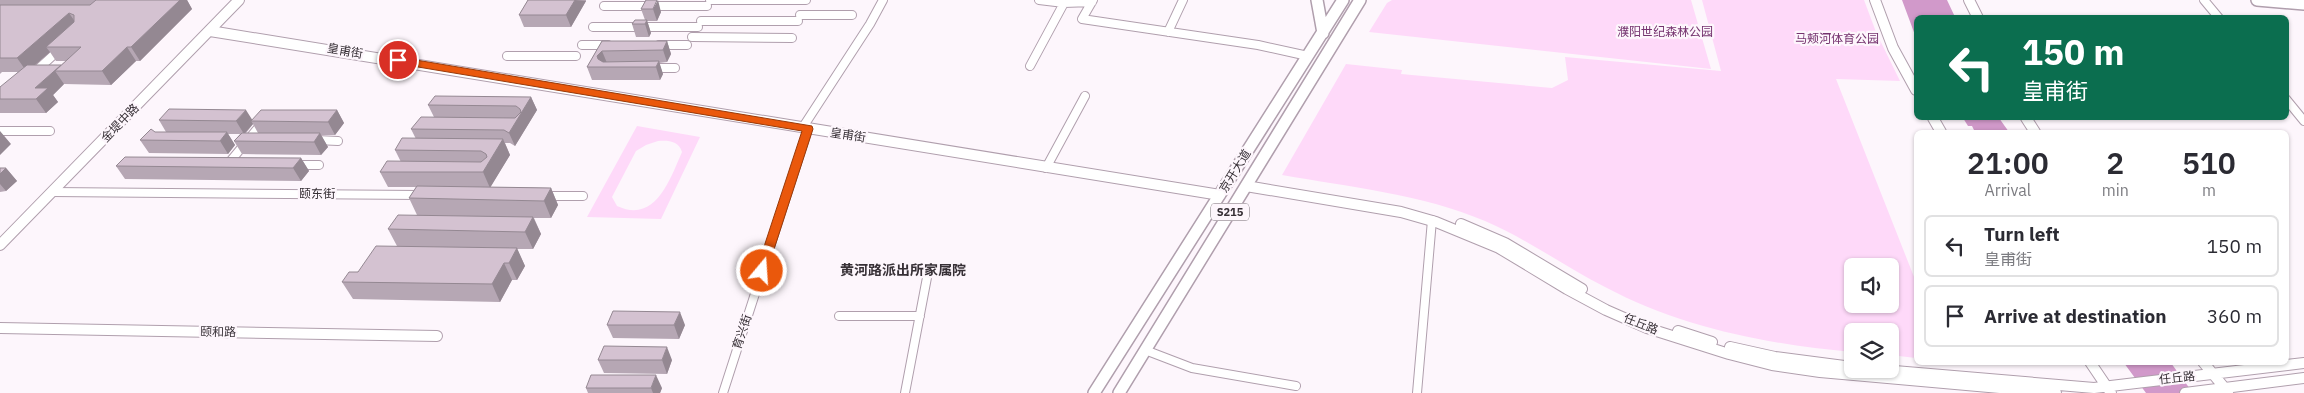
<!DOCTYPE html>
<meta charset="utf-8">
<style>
:root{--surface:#fff;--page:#f2f2f3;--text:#2b2b33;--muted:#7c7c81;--line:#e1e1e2}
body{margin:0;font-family:"IBM Plex Sans","Noto Sans SC",sans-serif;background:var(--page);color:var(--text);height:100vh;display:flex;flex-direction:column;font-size:19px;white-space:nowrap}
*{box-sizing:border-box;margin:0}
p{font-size:16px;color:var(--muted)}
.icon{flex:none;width:28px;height:28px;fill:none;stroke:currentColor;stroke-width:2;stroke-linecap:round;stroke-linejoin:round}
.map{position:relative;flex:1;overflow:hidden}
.details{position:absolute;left:1914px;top:130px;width:375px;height:235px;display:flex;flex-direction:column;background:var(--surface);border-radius:8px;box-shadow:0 1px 4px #0004}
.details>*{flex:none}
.guide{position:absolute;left:1914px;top:15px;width:375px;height:105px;border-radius:8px;box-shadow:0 1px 4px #0004;background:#0b6e4f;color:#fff;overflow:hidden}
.controls{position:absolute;left:1844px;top:258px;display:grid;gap:10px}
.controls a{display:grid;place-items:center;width:55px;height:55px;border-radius:8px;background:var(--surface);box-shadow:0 1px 4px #0004;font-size:25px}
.pin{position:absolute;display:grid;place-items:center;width:42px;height:42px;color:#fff;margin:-21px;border:2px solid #fff;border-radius:50%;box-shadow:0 1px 5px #0007}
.me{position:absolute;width:55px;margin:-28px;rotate:18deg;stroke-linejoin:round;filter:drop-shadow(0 0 4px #0008)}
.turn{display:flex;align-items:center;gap:18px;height:105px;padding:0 25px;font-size:22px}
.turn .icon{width:65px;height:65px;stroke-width:2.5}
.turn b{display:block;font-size:35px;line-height:42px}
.eta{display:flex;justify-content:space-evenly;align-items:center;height:85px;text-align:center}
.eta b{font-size:30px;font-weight:600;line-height:35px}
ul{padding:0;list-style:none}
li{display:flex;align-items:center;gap:15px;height:62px;margin:0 10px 8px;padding:0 15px;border:2px solid var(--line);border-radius:8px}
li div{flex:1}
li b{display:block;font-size:19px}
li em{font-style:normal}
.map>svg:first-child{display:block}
</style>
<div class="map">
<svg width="2304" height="393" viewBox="0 0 2304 393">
<rect width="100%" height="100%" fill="#fdf6fc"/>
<path fill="#fed9f9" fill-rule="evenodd" d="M1392,0H1691L1711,69L1369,32L1387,3Z
M1702,0H1864L1876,32L1900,81L1836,79L1916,282V358L1890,355V331H1852V352C1767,344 1682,328 1605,287C1564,266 1527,239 1485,221C1421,194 1350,187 1282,175L1346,64L1402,70L1401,74L1552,88L1568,80L1565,57L1721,71ZM1852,266H1890V304H1852Z
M637,126L700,137L661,219L587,217ZM658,141C668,140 679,141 682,152C670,179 656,224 617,206L612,197L636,151L646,145Z"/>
<path fill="#d199ca" d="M1902,0H1947L1955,17L1916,18L1915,35Z
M1963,118H1999L2009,132H1975L1972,126H1968Z
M2124,363H2171L2193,393H2146Z"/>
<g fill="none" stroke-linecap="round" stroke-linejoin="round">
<defs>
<path id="street" d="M710,0H806
M1039,0L1064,3L1092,2
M1093,0L1082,19L1258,45L1308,56
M2204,0L2219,18
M604,6H707
M800,15H852
M701,21H798
M593,27H698
M1168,32L1183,0
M692,37L792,38
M582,45H608
M659,45H687
M507,56H576
M1030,66L1064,3
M652,68H675
M37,70L60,49
M2286,99L2304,121
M803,127L870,24L883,0
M0,131H50
M316,140L338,141
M228,164L262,123
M296,165H319
M1046,168L1085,96
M52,192L420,195
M544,196H583
M839,316H920
M1145,350L1192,368L1296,386
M723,393L808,129
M905,393L929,267
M1417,393L1432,220"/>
<path id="secondary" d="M1875,0L1893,48L1916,90
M1969,0L1978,18
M210,31L1220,195
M1933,118L1941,132
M2026,118L2035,132
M1246,186L1401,212L1436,222L1499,248L1567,289L1606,310L1647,328L1729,354L1772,365L1820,372L2056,393
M1461,224L1505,243L1582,289
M0,245L239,0
M0,328L437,336
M1678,331L1712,342
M1730,347L1775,357L1852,367
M2090,362L2111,393
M2203,362L2228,392
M1871,369L2094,388L2304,363
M2185,393L2304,378"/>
<path id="primary" d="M1317,0L1323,33
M2257,0L2304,4
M1094,393L1343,0
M1119,393L1360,0"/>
</defs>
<use href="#street" stroke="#b09fad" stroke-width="10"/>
<use href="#secondary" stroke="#b09fad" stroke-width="12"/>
<use href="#primary" stroke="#b09fad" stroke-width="14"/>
<use href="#street" stroke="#fff" stroke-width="8"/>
<use href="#secondary" stroke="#fff" stroke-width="10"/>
<use href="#primary" stroke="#fff" stroke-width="11"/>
</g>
<path fill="#b6a7b4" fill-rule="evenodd" d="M0,0H187L192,9L140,61H136L111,85L64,84L53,95L58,102L46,113H0V99L18,72H2L0,74ZM50,52L56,61H66L61,65H35Z
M528,0H586V1L571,27H524L519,15Z
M646,0L661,12L657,21H647L651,33L649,37H636L632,24L645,20L641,9Z
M602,41H667L671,54L667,62L659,63L663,74L660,80H592L587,67Z
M531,97L537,110L515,146L510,143H505L510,155L490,187L551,188L558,205L551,218H534L541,234L533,249H517L525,266L517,280H512L500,302L353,299L342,282L397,246L388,229L417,215L409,198L416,187H388L380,172L401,162L395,150L416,139L411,129L434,117L428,105Z
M337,110L344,123L335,135H321L328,147L321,155L242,154L234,141L240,134H228L235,145L228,154L149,153L140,140L166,132L159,120H252ZM253,124L258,133H246Z
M301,158L309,171L301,181L125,179L116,166Z
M0,168H6L17,181L6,191L0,192Z
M607,325H685L679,339L613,338Z
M598,360H672L667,374L604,373Z
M586,388H662L660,393H588Z"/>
<path fill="#948892" d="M180,0H187L192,9L140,61L131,47Z
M575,0L586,1L571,27L566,15Z
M658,0L661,12L657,21L653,9Z
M69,13L78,26L46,47L50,52L27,72L17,58Z
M647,20L651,33L649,37L645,24Z
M667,41L671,54L667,62L663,50Z
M127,47L136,61L111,85L102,71Z
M602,51L607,63L601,67L597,56Z
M659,61L663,74L660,80L656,67Z
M61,65L55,71L64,84L53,95L58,102L46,113L36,99L35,88Z
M531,97L537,110L515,146L509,133Z
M246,110L253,121H251L253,124L244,134L236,121Z
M337,110L344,123L335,135L328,122Z
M0,131L11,144L0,155Z
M227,132L235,145L228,154L220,141Z
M320,133L328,147L321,155L314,142Z
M503,139L510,155L490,188L483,172Z
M301,158L309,171L301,181L293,168Z
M6,168L17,181L6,191L0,184V174Z
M551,188L558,205L551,218L544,201Z
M533,217L541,234L533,249L525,232Z
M517,248L525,266L517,280L509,263Z
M504,263L512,280L500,302L492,284Z
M680,312L685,325L679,339L674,325Z
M667,347L672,360L667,374L662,360Z
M656,375L662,388L660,393H653L651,388Z"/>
<path fill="#d4c2d1" stroke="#948892" d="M96,0H180L131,47H127L102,71H55L81,47H46L74,22V15L69,13L17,58H0V5H90Z
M528,0H575L566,15H519Z
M646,0H657L653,9H641Z
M635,20H647L645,24H632Z
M602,41H667L663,50L602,51L597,56L598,59L603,62L659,61L656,67H587Z
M27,65H61L35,88H48L36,99H0V87Z
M435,96L531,97L509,133L504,130L411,129L421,117L515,118L521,112L520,109L516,106L428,105Z
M169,109L246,110L236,121L159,120Z
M261,110H337L328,122L251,121Z
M151,129L155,132H227L220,141L140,140Z
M242,133H320L314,142L234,141Z
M402,138L503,139L483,172H380L387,161L481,162L487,157L486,154L481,151L395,150Z
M125,157L301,158L293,168L116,166Z
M0,168H6L0,174Z
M417,186L551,188L544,201L409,198Z
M398,215L533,217L525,232L388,229Z
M376,246L517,248L509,263H504L492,284L342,282L349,272H358Z
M613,311L680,312L674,325H607Z
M604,346L667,347L662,360H598Z
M591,375H656L651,388H586Z"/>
<path fill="#ea580c" stroke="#983908" d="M398,57L812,126L813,129L766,274H758L756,271L802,131L394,63V58Z"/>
<g text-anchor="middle" stroke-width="4.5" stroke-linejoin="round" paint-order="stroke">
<rect fill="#fdf6fc" stroke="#726b71" stroke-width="1" x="1211" y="203.5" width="38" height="17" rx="4"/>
<g font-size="11" font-weight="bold" fill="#373036">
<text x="1230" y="216">S215</text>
</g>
<g font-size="12" fill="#74326e" stroke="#fdf6fc">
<text x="1665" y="36">濮阳世纪森林公园</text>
<text x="1837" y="43">马颊河体育公园</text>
</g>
<g font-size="12" fill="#373036" stroke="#fdf6fc">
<text transform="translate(345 51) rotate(10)" y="4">皇甫街</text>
<text transform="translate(120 123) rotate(-46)" y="4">金堤中路</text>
<text transform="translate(848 135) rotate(9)" y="4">皇甫街</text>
<text transform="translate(1235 171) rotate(-58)" y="4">京开大道</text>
<text x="317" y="198">颐东街</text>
<text transform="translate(1641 324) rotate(22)" y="4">任丘路</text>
<text transform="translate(218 332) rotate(1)" y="4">颐和路</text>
<text transform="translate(742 332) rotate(-72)" y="4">育兴街</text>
<text transform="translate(2177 378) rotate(-6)" y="4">任丘路</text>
</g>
<g font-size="14" font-weight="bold" fill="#373036" stroke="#fdf6fc">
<text x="903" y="275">黄河路派出所家属院</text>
</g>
</g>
</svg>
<div class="controls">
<a><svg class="icon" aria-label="sound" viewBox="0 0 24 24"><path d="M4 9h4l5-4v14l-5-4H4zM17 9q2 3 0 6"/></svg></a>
<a><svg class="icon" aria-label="layers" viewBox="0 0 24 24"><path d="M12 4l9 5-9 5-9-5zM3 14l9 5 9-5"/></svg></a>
</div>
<div class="pin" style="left:398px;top:60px;background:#d93025"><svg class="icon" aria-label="arrive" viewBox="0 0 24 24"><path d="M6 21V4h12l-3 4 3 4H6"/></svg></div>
<svg class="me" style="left:762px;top:271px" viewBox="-20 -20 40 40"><circle r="17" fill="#ea580c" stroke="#fff" stroke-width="3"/><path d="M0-11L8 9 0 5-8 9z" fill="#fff"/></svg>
<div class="guide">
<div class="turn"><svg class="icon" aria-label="left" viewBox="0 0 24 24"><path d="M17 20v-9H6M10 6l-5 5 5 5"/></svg><div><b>150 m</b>皇甫街</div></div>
</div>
<section class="details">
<div class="eta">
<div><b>21:00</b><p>Arrival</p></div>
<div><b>2</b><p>min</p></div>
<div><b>510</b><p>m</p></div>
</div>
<ul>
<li><svg class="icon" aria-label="left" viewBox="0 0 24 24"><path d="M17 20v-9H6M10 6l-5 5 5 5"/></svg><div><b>Turn left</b><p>皇甫街</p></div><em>150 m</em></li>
<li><svg class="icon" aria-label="arrive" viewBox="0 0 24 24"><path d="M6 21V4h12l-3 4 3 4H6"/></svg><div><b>Arrive at destination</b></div><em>360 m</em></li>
</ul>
</section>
</div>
